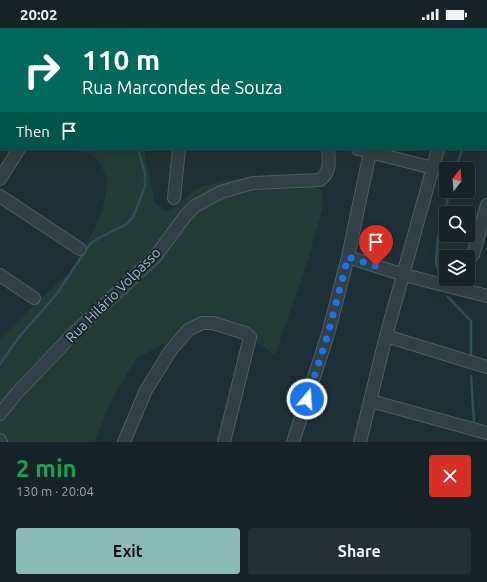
<!DOCTYPE html>
<meta charset="utf-8">
<style>
:root{--surface:#162429;--page:#233035;--text:#f1f3f6;--muted:#9ea4a8;--line:#354146;--accent:#8bbbb9}
body{margin:0;font-family:Ubuntu,sans-serif;background:var(--page);color:var(--text);height:100vh;display:flex;flex-direction:column;font-size:15px;white-space:nowrap}
*{box-sizing:border-box;margin:0}
p{font-size:13px;color:var(--muted)}
.icon{flex:none;width:22px;height:22px;fill:none;stroke:currentColor;stroke-width:2;stroke-linecap:round;stroke-linejoin:round}
.map{position:relative;height:414px;overflow:hidden}
.panel{display:flex;flex-direction:column;background:var(--surface);flex:1}
.panel>*{flex:none}
.top-card{position:absolute;left:0px;top:0px;width:487px;height:122px;box-shadow:0 4px 16px #0002,0 0 0 1px var(--line);background:#00695c;color:#fff;overflow:hidden}
.needle{width:26px;rotate:17deg}
.controls{position:absolute;left:439px;top:134px;display:grid;gap:8px}
.controls a{display:grid;place-items:center;width:36px;height:36px;border-radius:4px;background:var(--surface);box-shadow:0 4px 16px #0002,0 0 0 1px var(--line);font-size:20px}
.pin{position:absolute;display:grid;place-items:center;width:34px;height:34px;color:#fff;margin:-41px -17px;border-radius:50% 50% 50% 0;rotate:-45deg;box-shadow:0 0 4px #0007}
.pin .icon{rotate:45deg}
.me{position:absolute;width:44px;margin:-22px;rotate:18deg;stroke-linejoin:round;filter:drop-shadow(0 0 3px #0008)}
.turn{display:flex;align-items:center;gap:14px;height:84px;padding:0 16px;font-size:18px}
.turn .icon{width:52px;height:52px;stroke-width:2.5}
.turn b{display:block;font-size:28px;line-height:34px}
.then{display:flex;align-items:center;height:38px;padding:0 16px;background:#0003;gap:8px;font-size:15px}
.round{display:grid;place-items:center;flex:none;width:42px;height:42px;border-radius:4px;background:var(--page)}
.headline{display:flex;align-items:center;justify-content:space-between;height:68px;padding:0 16px}
h1{font-size:24px;font-weight:600;line-height:30px;color:#1e9e55}
.action{display:flex;gap:8px;margin-top:auto;padding:8px 16px}
.action a{flex:1;height:46px;border-radius:4px;background:var(--accent);color:#111;font-size:16px;font-weight:600;line-height:46px;text-align:center}
.action a+a{background:var(--page);color:var(--text)}
.status{display:flex;justify-content:space-between;align-items:center;height:28px;padding:0 20px;background:var(--surface);direction:ltr}
.status svg{height:11px;fill:currentColor}
.map>svg:first-child{display:block}
</style>
<div class="status"><b>20:02</b><svg viewBox="0 0 49 12"><path d="M0 12V9h3v3zM5 12V6h3v6zM10 12V3h3v9zM15 12V0h3v12zM26 1h20v11H26zM47 4h2v5h-2z"/></svg></div>
<div class="map">
<svg width="487" height="414" viewBox="0 0 487 414">
<rect width="100%" height="100%" fill="#1e3037"/>
<path fill="#233c36" d="M79,121H144L155,175L167,184L179,177L195,161L224,152L258,149L313,154L322,164L323,179L306,238L275,327L240,301L205,290L176,309L137,330L111,372L95,414H0V311L31,280L70,244L85,221L102,184L108,153L99,133L89,125Z"/>
<g fill="none" stroke-linecap="round" stroke-linejoin="round">
<path stroke="#2f505d" stroke-width="2.5" d="M486,57L487,51
M456,141L462,121
M441,251L436,235L438,208L450,163
M448,269L471,293V327
M0,336L19,309L56,267L90,216L99,210L127,196L134,187L145,158V145L138,121
M471,348L474,394"/>
<defs>
<path id="minor" d="M158,0L162,1
M41,1L42,0
M105,1L106,0
M0,70L1,68
M486,85H487
M0,91L1,90
M358,121L433,140
M0,151L19,121
M0,168L80,221
M174,170L179,121
M473,227L487,177
M348,229L404,247L487,268
M0,247L34,270
M386,308L487,339
M371,373L487,405
M0,386L16,366L75,304L155,229L186,187L195,178L221,164L253,155L320,152C331,144 329,133 328,121
M0,412L1,414
M124,414L146,362L171,322L188,302L202,295H213L245,305L250,309L224,414
M293,414L328,306L348,229L370,124
M360,414L386,308L438,121"/>
</defs>
<use href="#minor" stroke="#4f5f66" stroke-width="14"/>
<use href="#minor" stroke="#324147" stroke-width="12"/>
</g>
<g fill="none" stroke-linecap="round" stroke-linejoin="round">
<path stroke="#1a73e8" stroke-width="7" stroke-dasharray="0 12.6" d="M307,371L328,306L348,229L376,238"/>
</g>
<g text-anchor="middle" stroke-width="4" stroke-linejoin="round" paint-order="stroke">
<g font-size="14" fill="#abbdc5" stroke="#17262c">
<text transform="translate(113 267) rotate(-45)" y="5">Rua Hilário Volpasso</text>
</g>
</g>
</svg>
<div class="controls">
<a><svg class="needle" viewBox="-14 -14 28 28"><path d="M0-13l5 13h-10z" fill="#e53935"/><path d="M0 13l5-13h-10z" fill="#9ea4a8"/></svg></a>
<a><svg class="icon" aria-label="search" viewBox="0 0 24 24"><circle cx="10" cy="10" r="6"/><path d="M15 15l6 6"/></svg></a>
<a><svg class="icon" aria-label="layers" viewBox="0 0 24 24"><path d="M12 4l9 5-9 5-9-5zM3 14l9 5 9-5"/></svg></a>
</div>
<div class="pin" style="left:376px;top:238px;background:#d93025"><svg class="icon" aria-label="arrive" viewBox="0 0 24 24"><path d="M6 21V4h12l-3 4 3 4H6"/></svg></div>
<svg class="me" style="left:307px;top:371px" viewBox="-20 -20 40 40"><circle r="17" fill="#1a73e8" stroke="#fff" stroke-width="3"/><path d="M0-11L8 9 0 5-8 9z" fill="#fff"/></svg>
<div class="top-card">
<div class="turn"><svg class="icon" aria-label="right" viewBox="0 0 24 24"><path d="M7 20v-9h11M14 6l5 5-5 5"/></svg><div><b>110 m</b>Rua Marcondes de Souza</div></div>
<div class="then">Then<svg class="icon" aria-label="arrive" viewBox="0 0 24 24"><path d="M6 21V4h12l-3 4 3 4H6"/></svg></div>
</div>
</div>
<section class="panel">
<div class="headline"><div><h1>2 min</h1><p>130 m · 20:04</p></div><a class="round" style="background:#d93025;color:#fff"><svg class="icon" aria-label="close" viewBox="0 0 24 24"><path d="M6 6l12 12M18 6L6 18"/></svg></a></div>
<div class="action"><a>Exit</a><a>Share</a></div>
</section>
